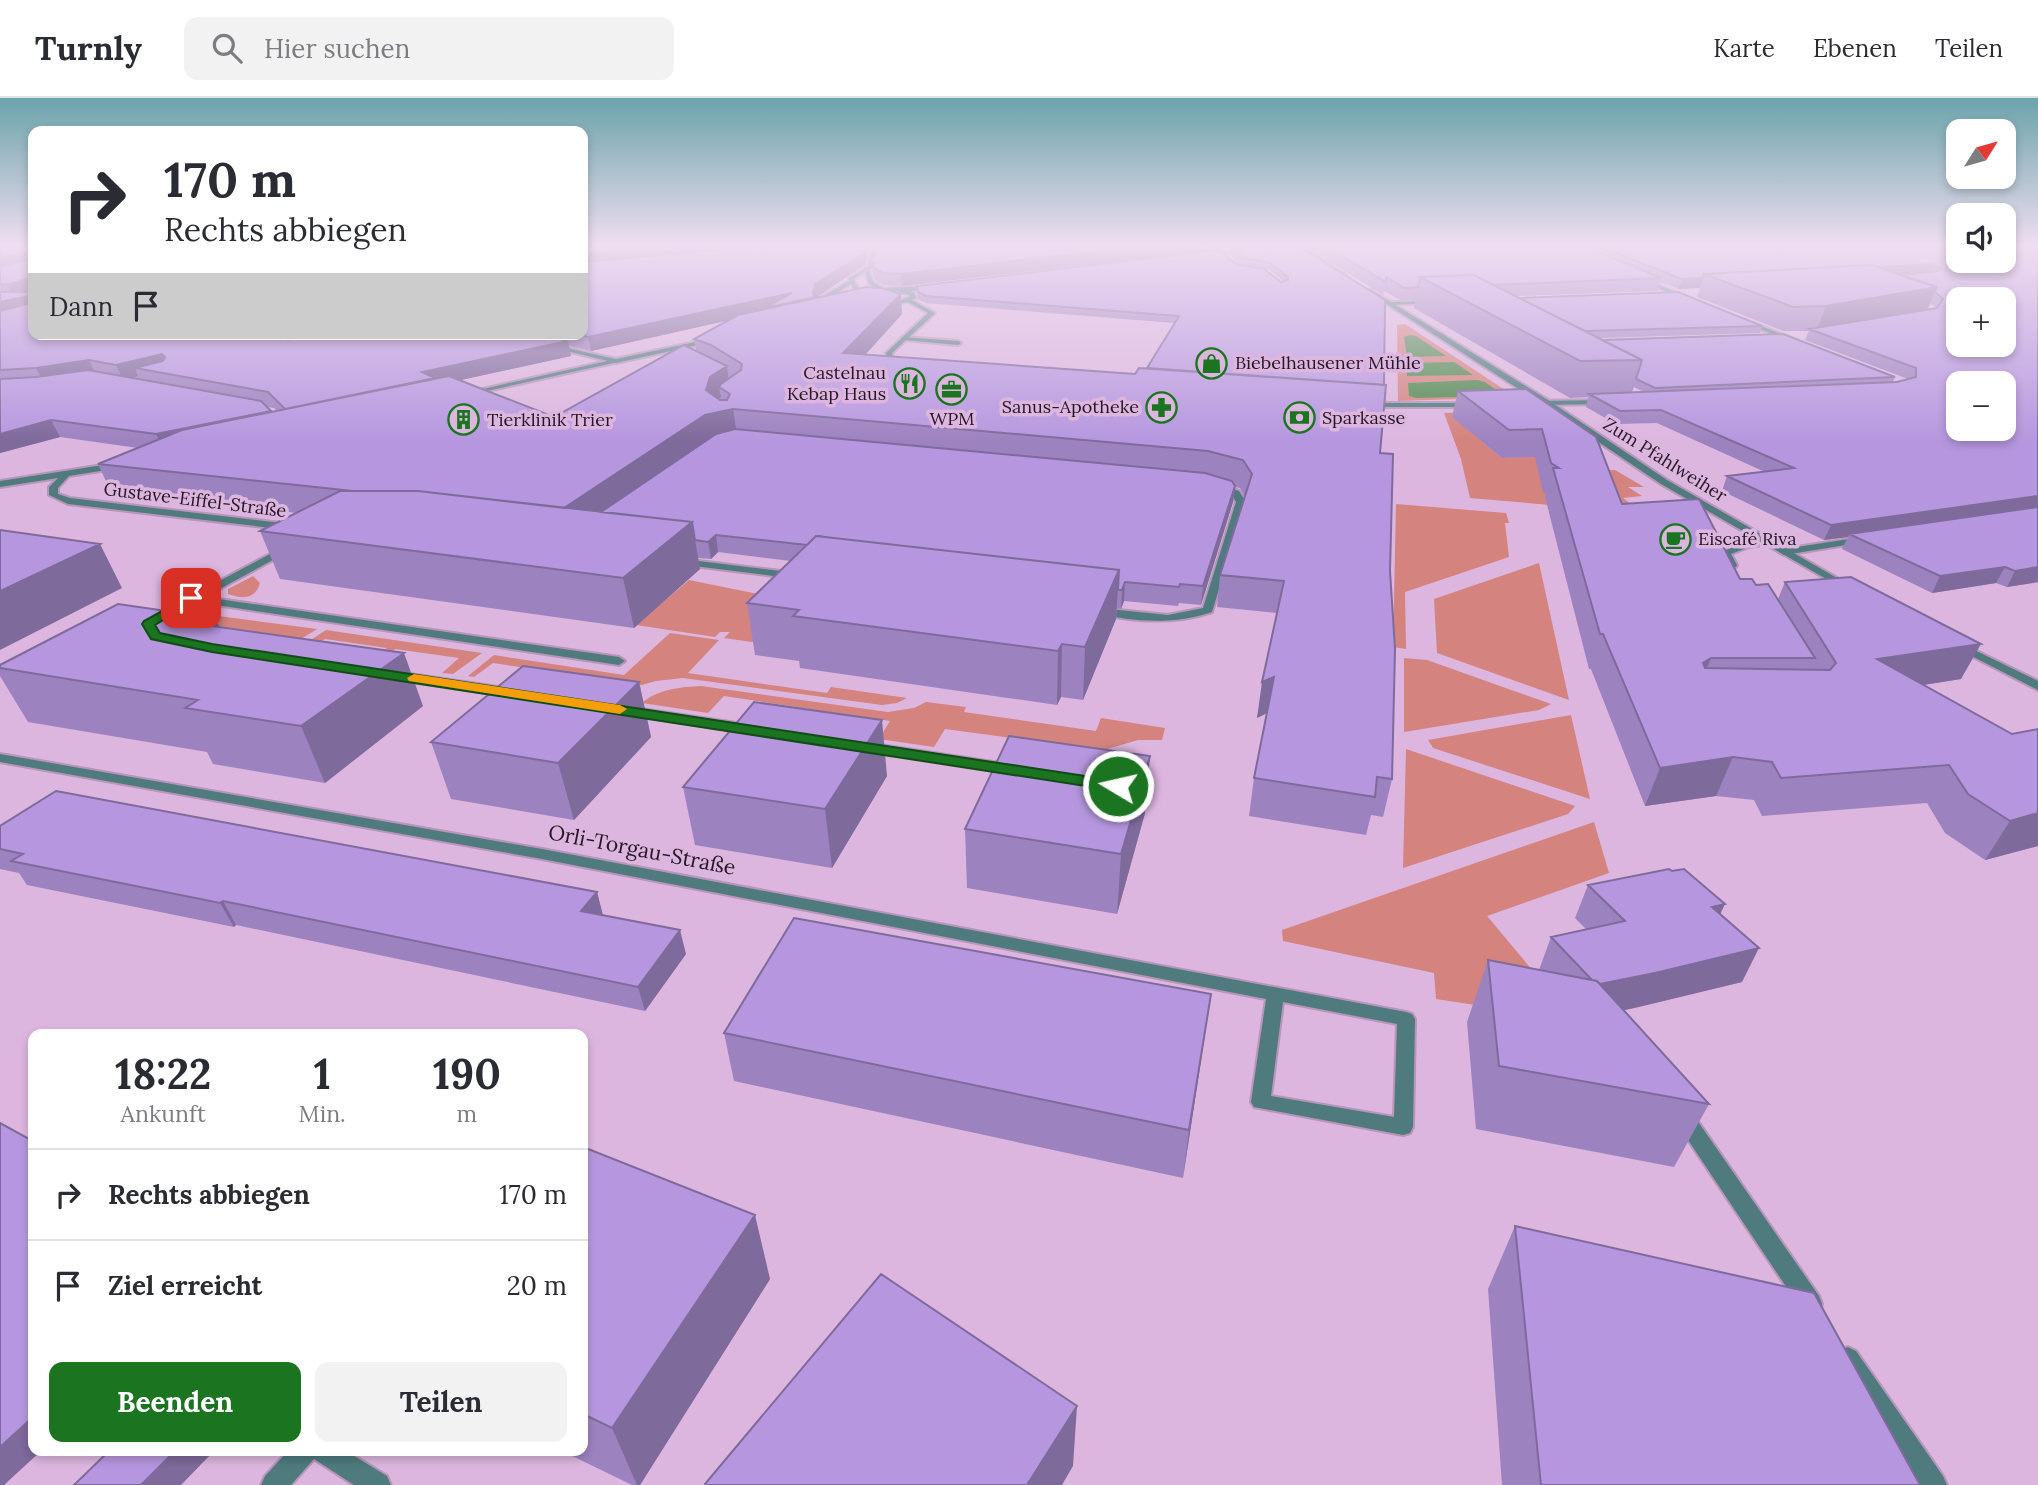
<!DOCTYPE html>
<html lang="de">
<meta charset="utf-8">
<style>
:root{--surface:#fff;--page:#f2f2f3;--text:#2b2b33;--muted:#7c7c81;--line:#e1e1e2;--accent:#1a7420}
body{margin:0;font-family:Lora,serif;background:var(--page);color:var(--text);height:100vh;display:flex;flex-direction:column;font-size:26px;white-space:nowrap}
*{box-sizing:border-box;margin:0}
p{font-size:23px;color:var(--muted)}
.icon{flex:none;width:38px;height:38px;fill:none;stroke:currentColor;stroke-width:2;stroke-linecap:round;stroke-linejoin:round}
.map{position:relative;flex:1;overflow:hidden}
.sheet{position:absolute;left:28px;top:931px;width:560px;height:427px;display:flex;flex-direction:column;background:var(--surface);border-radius:14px;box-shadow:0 4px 10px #0003}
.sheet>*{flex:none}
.top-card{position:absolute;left:28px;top:28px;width:560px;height:214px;border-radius:14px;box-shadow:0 4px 10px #0003;background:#fff;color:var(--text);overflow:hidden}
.needle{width:46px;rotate:53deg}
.controls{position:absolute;left:1946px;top:21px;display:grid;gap:14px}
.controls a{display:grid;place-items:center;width:70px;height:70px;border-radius:14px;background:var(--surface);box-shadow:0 4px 10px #0003;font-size:35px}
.pin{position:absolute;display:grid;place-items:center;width:60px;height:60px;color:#fff;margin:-30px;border-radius:14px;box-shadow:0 4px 10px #0006}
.me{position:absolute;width:77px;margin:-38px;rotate:279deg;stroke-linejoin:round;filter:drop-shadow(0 0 5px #0008)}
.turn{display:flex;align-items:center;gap:24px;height:147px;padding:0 21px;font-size:32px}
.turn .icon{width:91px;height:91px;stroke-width:2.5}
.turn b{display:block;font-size:49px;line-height:60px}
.then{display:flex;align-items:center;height:66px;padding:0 21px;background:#0003;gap:14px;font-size:26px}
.eta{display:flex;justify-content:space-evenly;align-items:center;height:119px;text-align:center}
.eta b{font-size:42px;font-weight:700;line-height:49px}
.button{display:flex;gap:14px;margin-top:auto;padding:14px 21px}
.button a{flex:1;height:80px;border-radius:14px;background:var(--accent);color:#fff;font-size:28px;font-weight:700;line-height:80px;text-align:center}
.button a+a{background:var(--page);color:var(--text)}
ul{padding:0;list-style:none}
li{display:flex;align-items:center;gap:21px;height:91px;padding:0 21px;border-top:2px solid var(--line)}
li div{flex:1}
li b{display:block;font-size:26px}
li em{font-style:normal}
header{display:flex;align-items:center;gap:42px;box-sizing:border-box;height:98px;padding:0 35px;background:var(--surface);border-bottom:2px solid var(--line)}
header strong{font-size:33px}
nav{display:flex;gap:38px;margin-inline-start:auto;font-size:24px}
.search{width:490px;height:63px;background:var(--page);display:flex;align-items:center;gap:18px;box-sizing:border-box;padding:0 24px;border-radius:14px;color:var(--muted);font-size:26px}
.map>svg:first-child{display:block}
</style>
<header>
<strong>Turnly</strong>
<div class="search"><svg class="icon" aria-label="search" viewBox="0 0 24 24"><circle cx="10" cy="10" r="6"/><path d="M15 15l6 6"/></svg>Hier suchen</div>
<nav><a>Karte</a><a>Ebenen</a><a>Teilen</a></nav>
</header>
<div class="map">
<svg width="2038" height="1387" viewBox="0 0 2038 1387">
<rect width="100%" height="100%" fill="#dcb6df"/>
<path fill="#d4837e" d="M1405,226L1508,294L1489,300L1398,303L1397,227Z
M1515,313L1466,330L1502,360L1555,358L1579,374L1615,372L1644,389H1628L1642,398L1623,400L1643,415L1470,400L1461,361L1444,315Z
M1396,406L1506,415L1509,425H1505L1509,459L1405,494L1406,551L1393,549Z
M1539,465L1569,602L1437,555L1434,501Z
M253,478L260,485C255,502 242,501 228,496V491Z
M689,482L758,496L765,546L724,540L730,534H720L715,539L636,527Z
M190,512L218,517L196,530L219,518L317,531L285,551L176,535L170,527L173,522Z
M326,532L482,555L453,576L442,575L459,560L395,551L375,565L368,564L387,550L325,541L304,554L294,553Z
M670,535L719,542L688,575L827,595L831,589L907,600L897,605L882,607L683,580L656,583L620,593L560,575L493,565L474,579L468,578L494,557L624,577Z
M1404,560L1427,562L1551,606L1539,612L1404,634Z
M701,588L888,614L914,610L926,604L966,609L964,614L1096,633L1101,620L1165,630L1162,642H1138L1104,652L945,631L934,649L879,641L890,623L724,598L708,615L642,605C658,591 681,589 701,588Z
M1571,617L1590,701L1433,650L1428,642Z
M1406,651L1575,708L1568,716L1403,770Z
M1594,724L1609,775L1487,818L1574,922L1436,901L1434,875L1283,843L1282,832Z"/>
<path fill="#4f8a4e" d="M1410,237L1416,238L1446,258L1407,259L1404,239Z
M1454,264L1473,277L1407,278L1406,268L1409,265Z
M1477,282L1485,284L1499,294L1493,298L1416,300L1409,298L1408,285Z"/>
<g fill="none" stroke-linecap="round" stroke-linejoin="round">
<defs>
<path id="service" d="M1188,148H1195L1212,156L1207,157Z
M902,239L958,243L961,245L958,247L904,242Z
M1767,441L1770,442V446L1749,449L1731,456L1737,467L1736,469H1728L1720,455L1744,444Z
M287,447L292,450L291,452L205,499L619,559L625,563L619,567L196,504L155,526H147L145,524L186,501L187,498L193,497Z
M396,574L511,591L517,595L511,599L392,581L390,578L392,575Z
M628,609L750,627L756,631L750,635L624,616L622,613Z
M867,645L1013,667L1020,671L1013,675L862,652L860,649L862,646Z
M1683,1010L1690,1012L1819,1198L1822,1206L1819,1214L1811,1217L1803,1214L1676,1024L1673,1018L1676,1012Z
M1848,1249L1856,1253L1943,1378L1947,1387H1919L1840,1269L1836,1261L1840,1253Z"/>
<path id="minor" d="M812,148H876L873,169L869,172L873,184L885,191L880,192L869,186L865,174L854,181L860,195H856L851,186L823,203V209L818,210V201L849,183V180L868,168L871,151Z
M1641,181H1645L1695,202L1690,203L1641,183Z
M906,201H910L935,215L892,255L893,262L903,268L900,270L888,264L886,255L928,215L906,203Z
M1391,204L1433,203L1436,205L1389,207Z
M1746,222L1794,241L1795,242L1790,243L1744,225Z
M616,261L618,264L469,297L465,295Z
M1605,302H1608V306L1535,307L1531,305L1535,303Z
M1367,305H1472L1476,307L1472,309H1364V305Z
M116,365L120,368L119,370L69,378L58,390V396L70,400L289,426L294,429L289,432L68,406L49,397V389L58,380L0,389V383Z
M1218,386L1239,393L1246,404L1212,514C1174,527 1134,524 1095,515L1094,513L1099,510L1168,517L1203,510L1236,404L1232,397L1215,391V387Z
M1862,439L1867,442L1865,444L1784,457L1779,454L1784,451Z
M682,461L797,475L802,478L797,481L678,466L677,464Z
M0,656L542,751L1406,914L1412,916L1415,921L1413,1029L1410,1035L1403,1037L1254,1009L1251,1004L1266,901L542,761L0,664ZM1283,904L1397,926L1394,1019L1271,998Z
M288,1353H346L387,1378L391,1387H354L314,1361L291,1387H261L265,1378Z"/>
<path id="tertiary" d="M1249,150L1251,152L1203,159L1200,157Z
M1293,150L1314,155L1346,177L1341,178L1310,157L1291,152Z
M936,187L938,190L911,193L914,194L916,200C896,210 868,212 848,200L851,195C879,188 907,190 936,187ZM874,193H897L911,198C893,207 872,207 854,199Z
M1370,191L1548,302L1667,382L1851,488L1850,490H1842L1661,386L1542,306L1368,194Z
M714,240L716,243L616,265L550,249L553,247L616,261Z
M1960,545L2038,583V592L1956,550V546Z"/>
</defs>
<use href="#service" stroke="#b796ba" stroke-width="4"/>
<use href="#minor" stroke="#b796ba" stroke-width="4"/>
<use href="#tertiary" stroke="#b796ba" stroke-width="4"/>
<use href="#service" fill="#4f7b7f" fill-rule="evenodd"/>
<use href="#minor" fill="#4f7b7f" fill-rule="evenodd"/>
<use href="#tertiary" fill="#4f7b7f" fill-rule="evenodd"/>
</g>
<path fill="#9d82c0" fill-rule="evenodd" d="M0,148H33V236H583V148H868V154L866,166L817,199L816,200L902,216L865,257L1135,276L1147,270L1174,225L926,205L918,201L917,188L1237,166L1281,184H1284L1270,172L1243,167L1230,157L1231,150L1291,148L1380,355L1390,473L1392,681L1383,719L1371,717L1366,737L1249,718L1254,680L1267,615L1257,620L1277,515L1217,509L1220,477L1245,399L1240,390L1235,389L1233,404L1201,507L1179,505L1178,508L1124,503L1121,511L1117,510L1116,521L1083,602L1061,599L1057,607L800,570L799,563L755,557L747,505L791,463L718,454L711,461L698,460L700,471L634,530L280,481L260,433L297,415L111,394L98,366L138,350L60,339L0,355ZM728,222L694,241L696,253L554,319L461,282L571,258L569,248L591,253ZM267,309L274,310L277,313L272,314Z
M876,148H1195L1194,154L902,188L884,187L875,182L872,173L871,161L875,157Z
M1296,148H2038V484L2007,489L1996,485L1932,495L1842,451L1848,439L1824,442L1722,393L1727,378L1765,374L1657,325L1616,326L1586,309L1588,299L1570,300L1414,210L1415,202L1402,203L1384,193L1383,197L1307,150ZM1660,184L1678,191L1700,190L1697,199L1783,233H1809L1805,242L1908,281L1893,284L1895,279L1602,242L1598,240L1760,235L1762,228L1519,200L1516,198L1657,193ZM1930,205L1937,210L1927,211ZM1634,289L1644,294H1632Z
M1526,291L1622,406L1740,481L1756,487L1778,501L1785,484L1961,581L1923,587L2038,748L1985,762L1945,735L1927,705L1762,718L1754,702L1716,698L1645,708L1591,571H1589L1545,399L1546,396L1543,394L1535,359L1502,360L1452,319L1458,293Z
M219,529L423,608L325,685L213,666L207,654L28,624L0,578V567Z
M639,584L651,639L574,722L451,701L431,644Z
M887,678L832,770L695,747L683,689Z
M1145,715L1117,816L967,790L965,731Z
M0,728L597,794L603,817L686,856L645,913L236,827L234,829L27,787L19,775L0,771Z
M1588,787L1720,816L1742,884L1624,912L1709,1006L1674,1069L1476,1031L1467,924L1488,862L1539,872L1551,839L1586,831L1575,820Z
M1211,896L1183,1080L734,983L724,935Z
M583,1049L770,1181L640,1387H632L562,1353H583Z
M1515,1128L1920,1387H1502L1488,1191Z"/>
<path fill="#7f6a9c" d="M667,148H805L583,167V155Z
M866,148H868V154L866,166L817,199L816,202L766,214L591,253L588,239L792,195L815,186Z
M1142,148H1195L1194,154L902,188L901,176Z
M1210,148H1240L1210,152Z
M27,154L32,165L0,173V160Z
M1934,166L1930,175L1736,188L1713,179Z
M29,180L33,193L13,199L7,187Z
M1703,180L1700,190L1678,191L1682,181Z
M1937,189L1927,213L1817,232L1826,208Z
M901,196L902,216L845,279L843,255Z
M28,198L33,208L0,219V204Z
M285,236H325L287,252L281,238Z
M568,243L571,258L438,287L422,274Z
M162,256L168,271L135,270L138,278L123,282L116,267Z
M89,262L96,277L44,285L36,270Z
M727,268L730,292L719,289L721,299L713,304L733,311L737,337L585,430L557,414L706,292L710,279Z
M271,313L164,353L156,336Z
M51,322L60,339L0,355V336Z
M1235,388L1233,404L1201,507L1203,488Z
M2038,398V412L1849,436L1848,439L1824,442L1831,427Z
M692,424L700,471L634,530L623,480Z
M716,437L718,454L711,461L708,444Z
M100,446L122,490L0,552V493Z
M2005,469L1996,485L1932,495L1940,478Z
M2038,469V484L2007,489L2015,473Z
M1119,472L1116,521L1083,602L1085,549Z
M1125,484L1124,503L1121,511L1122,492Z
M215,520L239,572L204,527Z
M1062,546L1061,599L1057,607L1058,553Z
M1981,546L1961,581L1859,597L1877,561Z
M404,555L423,608L325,685L301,628Z
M1711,560L1697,595L1703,565Z
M1274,579L1269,614L1257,620L1262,584Z
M639,584L651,639L574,722L558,665Z
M882,622L887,678L832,770L825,711Z
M1150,658L1145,715L1117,816L1121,756Z
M1733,659L1716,698L1645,708L1660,670Z
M2038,715V748L1985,762L2010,723Z
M597,794L603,818L581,813Z
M223,803L236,827L234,829L220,805Z
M1725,806L1709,840L1712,809Z
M680,832L686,856L645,913L638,889Z
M1759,850L1742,884L1639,909L1582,921L1596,886Z
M1211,896L1204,943L1183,1080L1189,1032Z
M755,1117L770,1181L640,1387H637L612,1330Z
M1077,1308L1073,1368L1062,1387H1027Z
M33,1319V1353H41L4,1387H0V1349Z
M175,1353H214L181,1387H141Z"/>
<path fill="#b697df" stroke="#7f6a9c" stroke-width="2" fill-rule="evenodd" d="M0,148H33V236H285L281,238L288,242L308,236H536L568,243L422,274L435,280L285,311L268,294L135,270L163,263L165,259L162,256L116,267L89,262L36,270L0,272V213L27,206L28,198L0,204V194H27L29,192V180L7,187L0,186V168L28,162L30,156L27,154L0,160Z
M583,148H667L583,155Z
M765,148H866L865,155L815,186L813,196L816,199L765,210L792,195L588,239L577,236H583V164Z
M876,148H1142L901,176L883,175L874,170L871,161L875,157Z
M1263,148H1291L1303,151L1385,202L1384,287L1147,270L1179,218L926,198L918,194L917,188L1218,152L1237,166L1264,171L1281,184L1288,182V179L1270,165L1244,160L1231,150Z
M1325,148H1590L1605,157L1661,180L1493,187L1474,177L1420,179L1418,189L1404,190L1386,179V184Z
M1601,148H1958V163H2004V148H2038V398L1831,427L1727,378L1794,370L1661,312L1620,313L1589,296L1897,284L1916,279V270L1809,231L1937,210L1943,201L1935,194L1937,189L1899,177L1938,173L1940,170L1934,166L1878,169L1872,167L1704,176L1703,180L1682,181L1611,153ZM1958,201H2004V247H1958ZM1958,285H2004V331H1958Z
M1872,167L1937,189L1826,208L1793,209L1704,176Z
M1474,177L1642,262L1580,263L1420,179Z
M866,189L882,190L901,196L843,255L1135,276L1139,270L1386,287L1380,355L1393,356L1390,473L1395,551L1392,681L1377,679L1375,699L1254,680L1274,579L1262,584L1284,483L1220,477L1252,376L1243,362L1208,353L733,311L705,317L564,410L418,393H353L98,366L182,332L449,278L554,319L684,247L727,268L710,279L706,292L720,302H727L730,296L719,289L721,286L741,272L742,266L711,247L694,241L738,217Z
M1678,194L1762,228L1585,233L1519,200Z
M1783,236L1895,279L1655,290L1636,281L1642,262L1602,242Z
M88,272L261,303L271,313L156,336L51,322L0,336V281L36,279Z
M1526,291L1596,339L1622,406L1699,401L1740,481H1752L1756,487L1768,486L1815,560H1711L1703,565L1705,570L1830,572L1836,565L1785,484L1851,479L1981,546L1877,561L2012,636L2038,631V715L2010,723L1968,696L1949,667L1781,680L1772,664L1733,659L1660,670L1603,536H1600L1553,370H1559L1551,365L1542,331L1509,332L1458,293Z
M735,331L1205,375L1232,383L1235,388L1203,488L1180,486L1179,489L1125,484L1122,492H1118L1119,472L816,438L807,447L716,437L708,444L695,442L692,424L601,414L716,336Z
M340,393H418L692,424L623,480L260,433Z
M2038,409V469L2015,473L2005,469L1940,478L1849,436Z
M0,433V432L100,446L0,493Z
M816,438L1119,472L1085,549L1062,546L1058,553L793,518L799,512L747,505Z
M118,506L215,520L204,527L404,555L301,628L185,610L198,602L0,570V567Z
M523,568L639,584L558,665L431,644Z
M754,604L882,622L825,711L683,689Z
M1009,638L1150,658L1121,756L965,731Z
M56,693L597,794L581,813L680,832L638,889L223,803L220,805L11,763L23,756L0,751V728Z
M1669,771L1672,773L1684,771L1725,806L1712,809L1759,850L1655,875L1600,886L1597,883L1592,882L1551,839L1625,823L1588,787Z
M794,820L1211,896L1189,1032L724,935Z
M1488,862L1597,883L1709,1006L1499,968Z
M0,1025L33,1043V1319L0,1349Z
M583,1049L755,1117L612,1330L583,1316Z
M1515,1128L1814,1195L1920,1387H1541Z
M881,1176L1077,1308L1027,1387H706L705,1386Z
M109,1353H175L141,1387H74Z"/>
<linearGradient id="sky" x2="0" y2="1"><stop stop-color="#6ba3aa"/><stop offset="0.43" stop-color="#efdef1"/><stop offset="1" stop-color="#efdef1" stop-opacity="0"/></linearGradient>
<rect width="2038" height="343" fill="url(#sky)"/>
<path fill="#1a7420" stroke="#114b15" stroke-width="2" d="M191,497L195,498V503L155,527L160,535L212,546L1118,683L1126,688L1118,693L212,554L151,541L142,526L144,523Z"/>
<path fill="#f59e0b" d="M414,576L620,607L627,611L620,616L409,583L407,580Z"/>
<defs>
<symbol id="shop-ring" viewBox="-11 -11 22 22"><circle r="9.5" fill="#dcb6df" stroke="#1a7420" stroke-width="1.5"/><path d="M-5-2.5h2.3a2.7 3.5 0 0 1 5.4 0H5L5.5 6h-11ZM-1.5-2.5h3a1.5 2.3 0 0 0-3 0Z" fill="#1a7420"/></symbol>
<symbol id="restaurant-ring" viewBox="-11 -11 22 22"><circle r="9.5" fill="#dcb6df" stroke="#1a7420" stroke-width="1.5"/><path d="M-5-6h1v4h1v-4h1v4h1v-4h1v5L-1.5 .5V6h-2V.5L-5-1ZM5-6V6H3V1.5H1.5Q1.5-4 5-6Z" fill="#1a7420"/></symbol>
<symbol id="office-ring" viewBox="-11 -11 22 22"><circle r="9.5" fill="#dcb6df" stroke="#1a7420" stroke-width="1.5"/><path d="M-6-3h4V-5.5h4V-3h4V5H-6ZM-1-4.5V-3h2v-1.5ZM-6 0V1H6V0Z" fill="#1a7420"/></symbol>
<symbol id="pharmacy-ring" viewBox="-11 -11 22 22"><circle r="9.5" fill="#dcb6df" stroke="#1a7420" stroke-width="1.5"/><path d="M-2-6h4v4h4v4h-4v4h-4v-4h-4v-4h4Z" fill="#1a7420"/></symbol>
<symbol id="bank-ring" viewBox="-11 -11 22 22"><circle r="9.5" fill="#dcb6df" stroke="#1a7420" stroke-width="1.5"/><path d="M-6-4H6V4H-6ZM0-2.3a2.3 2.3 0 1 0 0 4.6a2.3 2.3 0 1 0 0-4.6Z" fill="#1a7420"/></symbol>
<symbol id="building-ring" viewBox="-11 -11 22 22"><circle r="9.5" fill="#dcb6df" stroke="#1a7420" stroke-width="1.5"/><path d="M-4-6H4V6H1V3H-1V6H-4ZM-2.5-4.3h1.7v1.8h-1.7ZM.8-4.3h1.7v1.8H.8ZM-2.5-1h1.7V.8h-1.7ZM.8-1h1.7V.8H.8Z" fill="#1a7420"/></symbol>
<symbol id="cafe-ring" viewBox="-11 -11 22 22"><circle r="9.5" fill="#dcb6df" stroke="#1a7420" stroke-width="1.5"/><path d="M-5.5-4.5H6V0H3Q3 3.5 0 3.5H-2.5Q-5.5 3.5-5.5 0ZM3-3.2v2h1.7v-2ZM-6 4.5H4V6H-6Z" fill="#1a7420"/></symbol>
</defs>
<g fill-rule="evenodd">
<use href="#shop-ring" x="1194" y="248" width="35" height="35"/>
<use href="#restaurant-ring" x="892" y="268" width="35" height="35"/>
<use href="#office-ring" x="934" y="274" width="35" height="35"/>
<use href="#pharmacy-ring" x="1144" y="292" width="35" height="35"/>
<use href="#bank-ring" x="1282" y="302" width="35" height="35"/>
<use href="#building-ring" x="446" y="304" width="35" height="35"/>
<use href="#cafe-ring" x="1658" y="424" width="35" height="35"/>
</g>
<g text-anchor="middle" stroke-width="7" stroke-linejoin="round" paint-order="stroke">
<g font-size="18" fill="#251726" stroke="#dcb6df" text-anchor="start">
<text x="1235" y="271">Biebelhausener Mühle</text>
<text x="886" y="281" text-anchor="end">Castelnau<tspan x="886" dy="21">Kebap Haus</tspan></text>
<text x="1139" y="315" text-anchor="end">Sanus-Apotheke</text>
<text x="1322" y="326">Sparkasse</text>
<text x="952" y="327" text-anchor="middle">WPM</text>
<text x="487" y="328">Tierklinik Trier</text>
<text x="1698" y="447">Eiscafé Riva</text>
</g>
<g font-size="18" fill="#251726" stroke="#dcb6df">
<text transform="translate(1665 362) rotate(32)" y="6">Zum Pfahlweiher</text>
<text transform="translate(195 402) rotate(7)" y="6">Gustave-Eiffel-Straße</text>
</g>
<g font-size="21" fill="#251726" stroke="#dcb6df">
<text transform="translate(642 752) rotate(11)" y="7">Orli-Torgau-Straße</text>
</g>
</g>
</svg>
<div class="controls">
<a><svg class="needle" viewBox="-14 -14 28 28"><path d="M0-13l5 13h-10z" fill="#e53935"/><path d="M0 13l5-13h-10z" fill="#7c7c81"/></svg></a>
<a><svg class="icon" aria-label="sound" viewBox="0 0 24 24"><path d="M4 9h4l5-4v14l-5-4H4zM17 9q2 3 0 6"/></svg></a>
<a>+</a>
<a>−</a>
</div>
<div class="pin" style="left:191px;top:500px;background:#d93025"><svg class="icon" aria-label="arrive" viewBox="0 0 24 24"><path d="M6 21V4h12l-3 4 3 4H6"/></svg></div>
<svg class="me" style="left:1118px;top:688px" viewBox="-20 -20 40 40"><circle r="17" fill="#1a7420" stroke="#fff" stroke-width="3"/><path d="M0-11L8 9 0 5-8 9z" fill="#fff"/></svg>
<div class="top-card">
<div class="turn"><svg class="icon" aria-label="right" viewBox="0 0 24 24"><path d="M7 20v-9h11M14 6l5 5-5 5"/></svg><div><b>170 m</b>Rechts abbiegen</div></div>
<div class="then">Dann<svg class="icon" aria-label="arrive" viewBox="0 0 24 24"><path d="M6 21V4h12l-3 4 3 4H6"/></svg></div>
</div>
<section class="sheet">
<div class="eta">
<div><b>18:22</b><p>Ankunft</p></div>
<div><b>1</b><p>Min.</p></div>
<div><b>190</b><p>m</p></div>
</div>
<ul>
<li><svg class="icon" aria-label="right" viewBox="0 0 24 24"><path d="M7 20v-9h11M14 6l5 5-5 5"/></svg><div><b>Rechts abbiegen</b></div><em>170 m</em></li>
<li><svg class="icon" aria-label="arrive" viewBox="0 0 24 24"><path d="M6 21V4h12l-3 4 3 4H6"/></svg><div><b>Ziel erreicht</b></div><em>20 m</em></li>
</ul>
<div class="button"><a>Beenden</a><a>Teilen</a></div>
</section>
</div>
